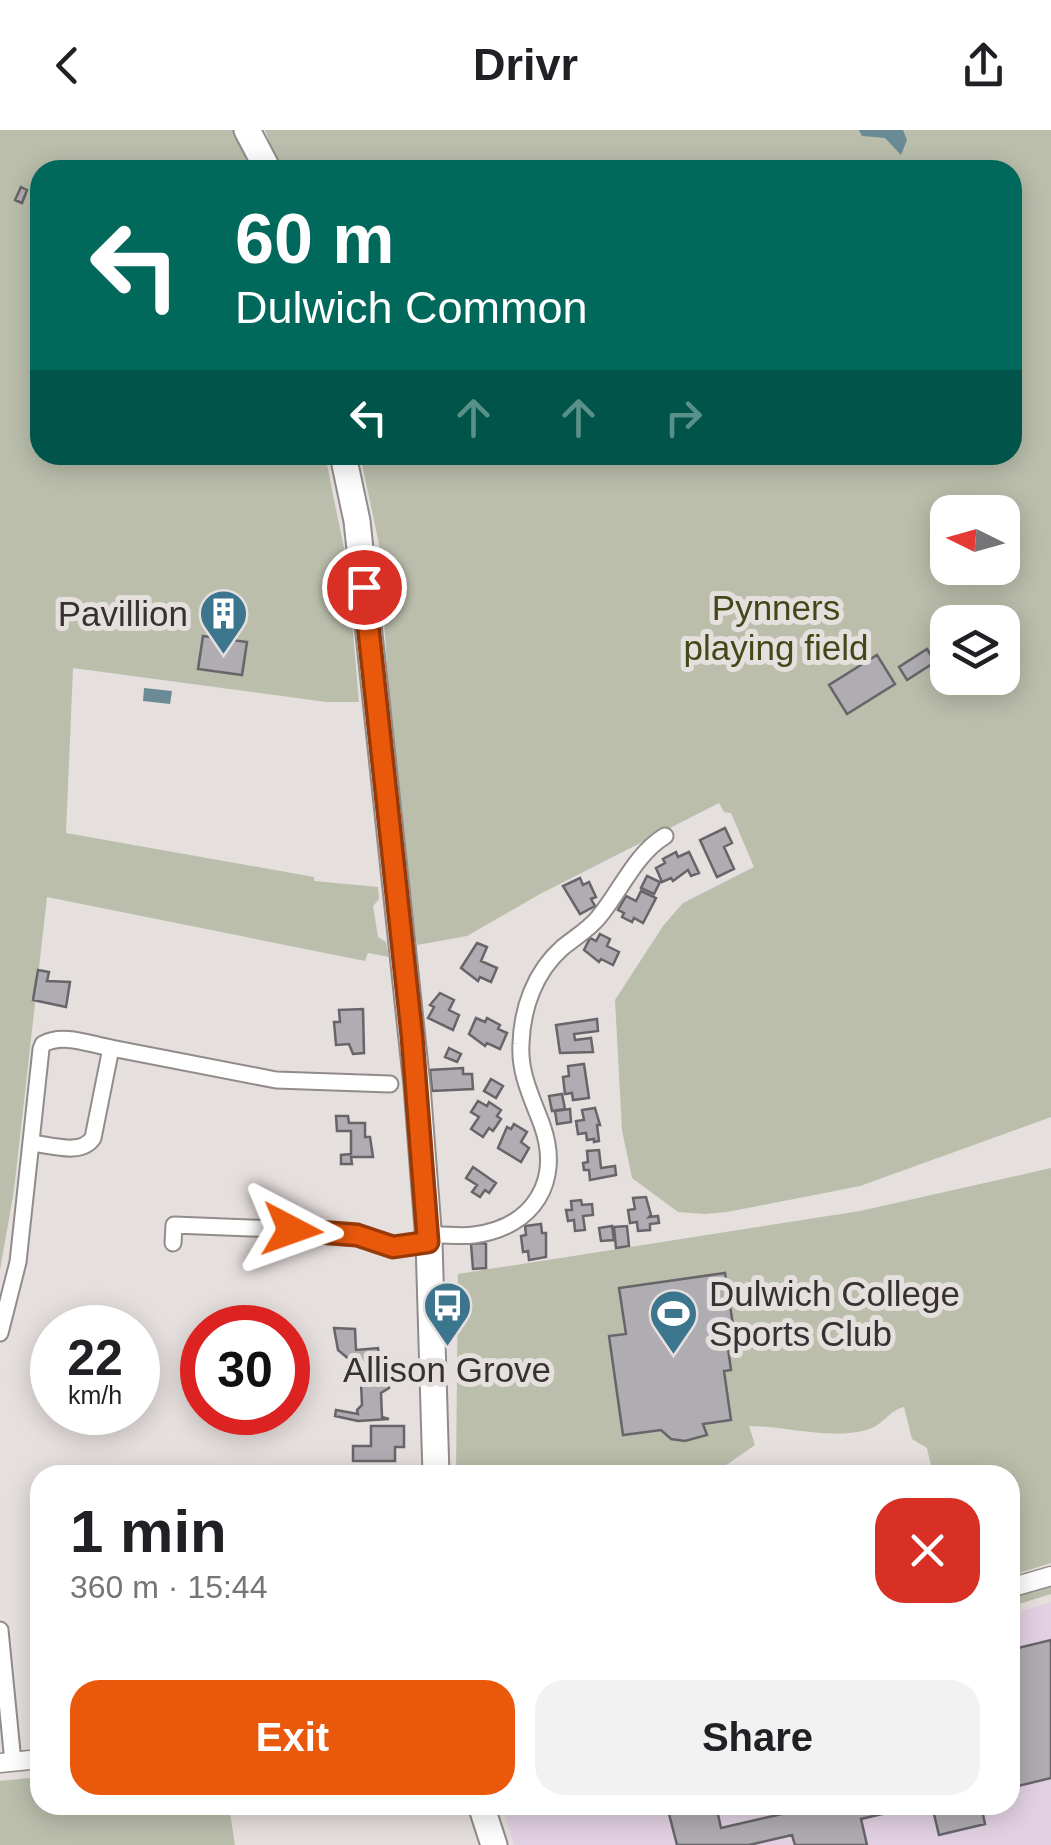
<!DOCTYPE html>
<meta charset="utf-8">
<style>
:root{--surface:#fff;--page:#f2f2f2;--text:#202124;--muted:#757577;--accent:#ea580c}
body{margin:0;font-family:Arial,sans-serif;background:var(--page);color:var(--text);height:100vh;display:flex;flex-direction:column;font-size:38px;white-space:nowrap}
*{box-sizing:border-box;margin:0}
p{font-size:32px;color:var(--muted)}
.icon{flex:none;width:55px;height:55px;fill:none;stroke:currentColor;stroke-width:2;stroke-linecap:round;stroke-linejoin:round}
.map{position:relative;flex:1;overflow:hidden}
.side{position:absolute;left:30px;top:1335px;width:990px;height:350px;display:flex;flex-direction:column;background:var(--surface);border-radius:30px;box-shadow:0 5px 25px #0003}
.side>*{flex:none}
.hud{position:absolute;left:30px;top:30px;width:992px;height:305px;border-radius:30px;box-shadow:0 5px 25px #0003;background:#00695c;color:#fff;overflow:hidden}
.needle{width:65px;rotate:275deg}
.tools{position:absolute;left:930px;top:365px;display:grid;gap:20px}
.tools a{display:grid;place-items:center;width:90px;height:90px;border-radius:20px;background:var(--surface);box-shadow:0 5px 25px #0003;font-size:50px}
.speed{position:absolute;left:30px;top:1175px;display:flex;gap:20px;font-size:50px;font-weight:700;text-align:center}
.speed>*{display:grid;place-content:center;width:130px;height:130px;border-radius:50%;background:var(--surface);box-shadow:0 5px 25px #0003;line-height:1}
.speed small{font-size:25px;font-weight:400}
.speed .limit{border:15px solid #d22;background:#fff;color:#111}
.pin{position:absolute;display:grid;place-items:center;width:85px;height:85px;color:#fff;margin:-42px;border:5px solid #fff;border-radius:50%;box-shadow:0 2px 10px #0007}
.me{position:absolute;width:110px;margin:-55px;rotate:94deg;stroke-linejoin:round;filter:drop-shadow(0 0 8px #0008)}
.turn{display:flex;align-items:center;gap:35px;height:210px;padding:0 40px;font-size:45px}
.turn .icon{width:130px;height:130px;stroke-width:2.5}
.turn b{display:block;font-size:70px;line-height:85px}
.lanes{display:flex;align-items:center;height:95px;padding:0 40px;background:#0003;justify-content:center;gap:50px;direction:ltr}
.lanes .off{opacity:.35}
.round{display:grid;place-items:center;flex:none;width:105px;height:105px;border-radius:30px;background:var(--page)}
.summary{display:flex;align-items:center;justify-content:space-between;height:170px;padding:0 40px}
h1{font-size:60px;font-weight:800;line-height:75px}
.primary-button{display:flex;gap:20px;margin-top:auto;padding:20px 40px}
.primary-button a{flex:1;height:115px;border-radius:30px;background:var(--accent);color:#fff;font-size:40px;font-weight:800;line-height:115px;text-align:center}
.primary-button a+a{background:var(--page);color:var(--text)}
header{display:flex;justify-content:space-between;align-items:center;height:130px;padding:0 40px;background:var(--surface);font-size:45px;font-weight:800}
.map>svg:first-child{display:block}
</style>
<header><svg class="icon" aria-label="back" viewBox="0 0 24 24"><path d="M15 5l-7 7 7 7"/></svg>Drivr<svg class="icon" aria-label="share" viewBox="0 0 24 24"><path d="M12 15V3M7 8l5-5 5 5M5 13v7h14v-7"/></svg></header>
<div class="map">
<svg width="1051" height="1715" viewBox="0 0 1051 1715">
<rect width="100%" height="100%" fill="#e5dfdd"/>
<path fill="#e2d1e2" d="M1051,1472V1715H514L502,1675H1010V1485Z"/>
<path fill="#babeab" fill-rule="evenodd" d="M0,0H233L251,40H40V325H325L347,433L359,572H326L73,538L66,703L314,747V751L378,757L379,769L373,776L378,807L386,812L389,827L368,823L365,831L47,767L14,1060L0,1140Z
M265,0H1051V987L860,1056L727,1082L705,1084L678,1082L632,1048L622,1000L615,870L663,796L683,773L754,737L731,683L724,682L719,673L540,764L467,806L417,815L397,690L379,414L360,325H1012V40H280ZM948,382H1002V438H948ZM948,492H1002V548H948Z
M1051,1038V1433L1010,1446V1345H933L927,1318L912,1309L904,1277C889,1280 883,1296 866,1300C830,1310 786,1296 749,1296L755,1315L712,1345H456L458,1144L860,1081Z
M1051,1455V1464L1010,1477V1468Z
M40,1647V1675H229L235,1715H0V1651Z"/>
<path fill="#6a8b96" d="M859,0H903L907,10L901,25L885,8L862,6Z
M144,558L172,561L170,574L143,571Z"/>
<path fill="#b0adb2" stroke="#676569" stroke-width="2.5" d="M21,57L27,60L22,73L15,70Z
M203,506L247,512L242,545L198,539Z
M927,519L935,532L907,550L899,537Z
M877,525L895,554L847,584L829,555Z
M725,698L732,713L724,717L734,739L717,747L700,710Z
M676,722L678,727L689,722L699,743L691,746L688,740L673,751L671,748L662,752L656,738L665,733L663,729Z
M647,746L660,752L654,764L641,758Z
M580,748L583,755L589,752L596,767L591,769L595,776L580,784L563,756Z
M641,761L656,768L643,793L634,788L632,792L622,787L624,783L618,780L626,766L636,771Z
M600,804L610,809L607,816L619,822L613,835L601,829L599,832L584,820L590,808L596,811Z
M477,813L487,817L481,831L497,838L491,852L480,847L478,851L461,838Z
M38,840L49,842L47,851L70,852L66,877L33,870Z
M440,863L454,870L449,880L459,885L453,900L428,888L434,877L430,875Z
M363,879L364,923L353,924L349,914L336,915L334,892H340L339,880Z
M476,888L485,892L487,888L500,895L498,899L507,903L500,919L487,913L485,916L469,904Z
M597,889L598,901L574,904L575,910L591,908L593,922L560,923L556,895Z
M449,918L461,924L457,932L445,927Z
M584,934L589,968L573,970L572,963L565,964L563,947L569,946L568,936Z
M463,938V944H472L473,959L432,961L430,940Z
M491,949L503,956L496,968L484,961Z
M562,964L565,979L552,981L549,966Z
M478,971L487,976L489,972L501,980L497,986L501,989L493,1001L489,998L483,1007L471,999L479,987L471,982Z
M595,978L600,995H597L599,1011L594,1012V1009L587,1010L586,1003L578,1004L576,991L584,990L582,980Z
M570,979L571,992L557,994L555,981Z
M336,986H348L349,993H365V1007H370L373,1027H351L352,1034H341V1025L351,1024V1001H337Z
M514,994L527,1002L521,1012L529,1018L521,1032L498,1018L507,997L511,999Z
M599,1020L601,1038L615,1036L616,1045L590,1050L589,1040H584L583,1033L588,1032L587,1021Z
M473,1037L496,1053L489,1063L485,1060L480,1067L472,1062L477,1055L466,1048Z
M646,1067L651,1085L649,1087L658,1086L659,1093L650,1094V1100L638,1101L637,1092L630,1093L628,1080L635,1079L633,1068Z
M581,1070L582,1075L592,1074L593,1085L583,1086L585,1100L575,1101L574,1090L568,1091L566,1080H572L571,1071Z
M541,1094L542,1103H546V1127L529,1130L528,1121L523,1122L521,1106L526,1105L525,1096Z
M612,1096L614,1110L601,1111L599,1098Z
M627,1096L629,1116L616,1118L614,1097Z
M483,1113L486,1114V1138L473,1139L471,1114Z
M725,1143L733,1195L725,1196L731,1240L724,1241L731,1290L703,1294L707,1305L685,1311L671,1309L661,1300L623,1305L609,1206L626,1204L619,1158Z
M334,1198L355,1199L356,1220L378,1218L380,1241L388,1244L389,1258L381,1263L382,1287L389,1289L358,1291L335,1286L336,1280L358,1284L357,1280L362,1275L360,1231L350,1230L338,1220Z
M371,1296H404V1317H395V1331H353V1316H371Z
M1051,1510V1648L1010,1658V1560L1015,1559L1010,1547V1520Z
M688,1675H716L721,1698L786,1683L784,1675H920L861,1689L867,1715H795L792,1705L749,1715H677L668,1680Z
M937,1675H981L985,1694L939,1705L934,1684L939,1683Z"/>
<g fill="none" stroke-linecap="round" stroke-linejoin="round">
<defs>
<path id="minor" d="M111,918L276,950L390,954
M428,1105C443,1104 459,1107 474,1105C534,1097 562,1051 542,995C532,968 519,943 521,914C522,878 535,842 562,818C574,808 588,800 598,788C621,761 634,725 665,706
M173,1113L174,1095L331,1101L393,1117L429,1112
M0,1203L18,1132L41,919L43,914C63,903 89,914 111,918L93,1008C81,1026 51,1015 31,1013
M0,1500L13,1632"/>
<path id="tertiary" d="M1010,1458L1051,1446
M0,1633L40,1629"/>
<path id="trunk" d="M247,0L268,40
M343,325L357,391L417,956L429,1112L436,1345
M481,1675L494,1715"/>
</defs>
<use href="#minor" stroke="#918b89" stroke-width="19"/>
<use href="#tertiary" stroke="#918b89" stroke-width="21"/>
<use href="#trunk" stroke="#918b89" stroke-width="29"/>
<use href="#minor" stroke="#fff" stroke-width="15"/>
<use href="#tertiary" stroke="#fff" stroke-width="18"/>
<use href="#trunk" stroke="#fff" stroke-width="25"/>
</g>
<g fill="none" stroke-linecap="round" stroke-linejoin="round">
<defs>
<path id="route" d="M292,1100L357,1105L393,1117L428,1112L412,906L364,457"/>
</defs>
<use href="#route" stroke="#983908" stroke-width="25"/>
<use href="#route" stroke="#ea580c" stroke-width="18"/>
</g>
<defs>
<symbol id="building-pin" viewBox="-11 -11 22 30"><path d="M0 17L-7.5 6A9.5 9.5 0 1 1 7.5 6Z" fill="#3b758e" stroke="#e5dfdd"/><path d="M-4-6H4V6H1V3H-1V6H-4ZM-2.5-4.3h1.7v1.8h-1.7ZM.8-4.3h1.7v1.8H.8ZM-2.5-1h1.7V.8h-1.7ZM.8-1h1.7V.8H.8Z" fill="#fff"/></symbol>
<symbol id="bus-pin" viewBox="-11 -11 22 30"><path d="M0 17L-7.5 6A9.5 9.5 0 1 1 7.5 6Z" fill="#3b758e" stroke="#e5dfdd"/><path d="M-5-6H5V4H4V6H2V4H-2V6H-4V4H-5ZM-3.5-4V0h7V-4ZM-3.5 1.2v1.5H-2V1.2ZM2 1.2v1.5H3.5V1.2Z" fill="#fff"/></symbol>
<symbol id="stadium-pin" viewBox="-11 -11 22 30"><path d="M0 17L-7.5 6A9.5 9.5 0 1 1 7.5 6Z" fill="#3b758e" stroke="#e5dfdd"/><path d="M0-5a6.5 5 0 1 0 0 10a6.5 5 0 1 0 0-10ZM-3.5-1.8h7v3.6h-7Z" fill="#fff"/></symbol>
</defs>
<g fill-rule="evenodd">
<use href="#building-pin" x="196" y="456" width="55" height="75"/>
<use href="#bus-pin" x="420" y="1148" width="55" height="75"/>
<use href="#stadium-pin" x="646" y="1156" width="55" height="75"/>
</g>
<g text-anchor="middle" stroke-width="10" stroke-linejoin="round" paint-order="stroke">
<g font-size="35" fill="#424919" stroke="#e5dfdd">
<text x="776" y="490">Pynners<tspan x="776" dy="40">playing field</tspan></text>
</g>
<g font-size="35" fill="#353231" stroke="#e5dfdd" text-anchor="end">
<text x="188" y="496">Pavillion</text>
<text x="709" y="1176" text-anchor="start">Dulwich College<tspan x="709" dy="40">Sports Club</tspan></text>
<text x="447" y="1252" text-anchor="middle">Allison Grove</text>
</g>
</g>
</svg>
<div class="tools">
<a><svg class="needle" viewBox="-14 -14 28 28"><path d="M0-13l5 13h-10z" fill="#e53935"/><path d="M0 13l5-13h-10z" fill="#757577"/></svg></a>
<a><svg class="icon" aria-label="layers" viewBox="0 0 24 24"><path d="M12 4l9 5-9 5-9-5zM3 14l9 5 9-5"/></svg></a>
</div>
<div class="speed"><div>22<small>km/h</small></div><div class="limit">30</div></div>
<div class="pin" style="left:364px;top:457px;background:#d93025"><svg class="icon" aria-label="arrive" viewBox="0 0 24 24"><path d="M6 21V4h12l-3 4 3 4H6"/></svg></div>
<svg class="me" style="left:292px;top:1100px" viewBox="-20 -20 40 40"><path d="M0-17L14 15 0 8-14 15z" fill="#ea580c" stroke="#fff" stroke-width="4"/></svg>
<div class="hud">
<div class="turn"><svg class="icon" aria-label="left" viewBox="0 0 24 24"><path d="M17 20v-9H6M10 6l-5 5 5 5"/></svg><div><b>60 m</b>Dulwich Common</div></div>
<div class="lanes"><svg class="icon" aria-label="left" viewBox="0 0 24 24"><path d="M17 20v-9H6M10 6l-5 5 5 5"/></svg><svg class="icon off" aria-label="ahead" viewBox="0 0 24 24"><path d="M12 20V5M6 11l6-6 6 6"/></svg><svg class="icon off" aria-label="ahead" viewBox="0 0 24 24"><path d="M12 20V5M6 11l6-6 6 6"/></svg><svg class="icon off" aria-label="right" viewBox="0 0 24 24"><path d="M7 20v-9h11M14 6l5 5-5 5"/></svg></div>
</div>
<section class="side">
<div class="summary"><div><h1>1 min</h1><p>360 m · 15:44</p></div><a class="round" style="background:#d93025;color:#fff"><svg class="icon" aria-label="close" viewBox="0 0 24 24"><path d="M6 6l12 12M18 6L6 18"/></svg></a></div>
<div class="primary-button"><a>Exit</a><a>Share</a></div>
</section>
</div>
